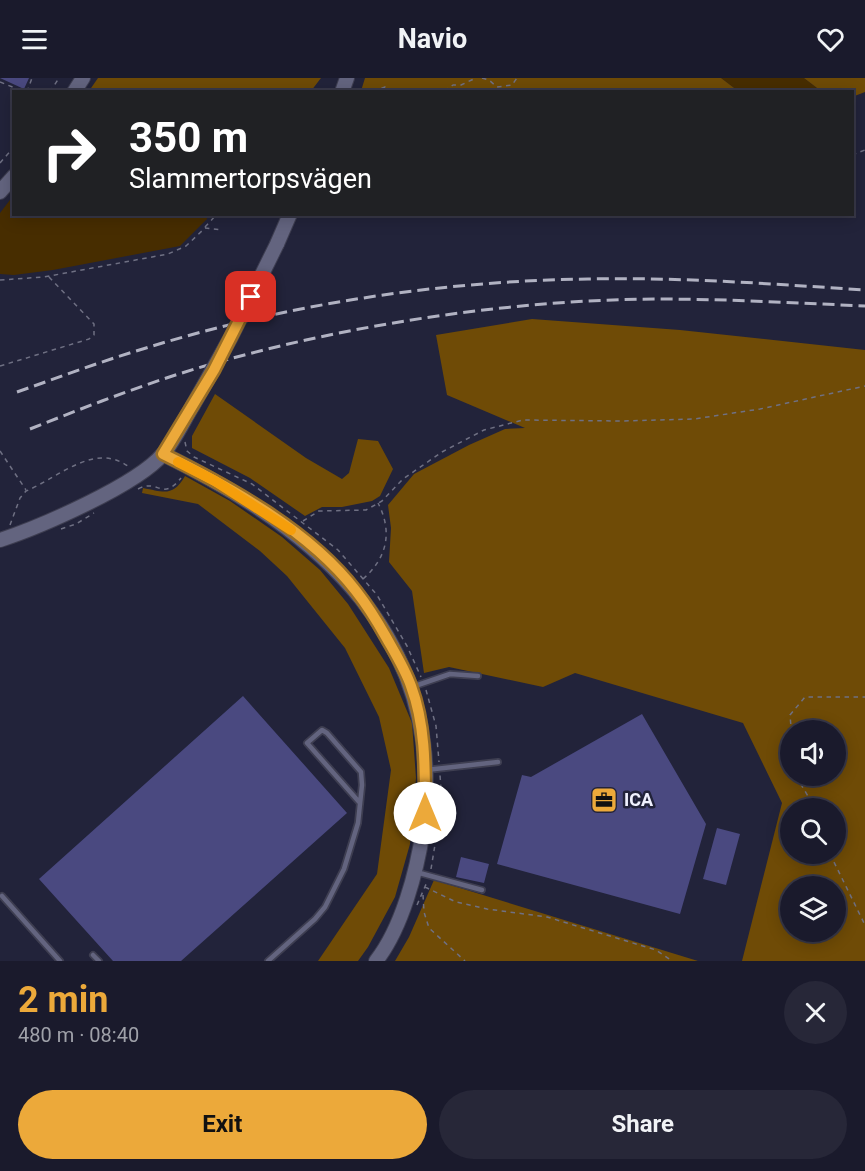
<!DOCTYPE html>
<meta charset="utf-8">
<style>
:root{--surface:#1a1a2c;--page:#272738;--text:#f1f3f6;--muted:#9fa1a9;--line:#383848;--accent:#eca93a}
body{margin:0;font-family:Roboto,sans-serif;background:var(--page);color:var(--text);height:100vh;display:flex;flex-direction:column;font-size:22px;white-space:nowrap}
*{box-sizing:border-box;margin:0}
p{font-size:20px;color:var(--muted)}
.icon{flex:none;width:33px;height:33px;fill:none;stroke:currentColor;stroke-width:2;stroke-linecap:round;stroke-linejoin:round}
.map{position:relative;height:883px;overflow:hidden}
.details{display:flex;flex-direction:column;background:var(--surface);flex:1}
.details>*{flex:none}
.guide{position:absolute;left:12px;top:12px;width:842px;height:126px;border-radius:0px;box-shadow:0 3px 15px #0003,0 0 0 2px var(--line);background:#202124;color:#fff;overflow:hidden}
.controls{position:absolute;left:780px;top:642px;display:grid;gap:12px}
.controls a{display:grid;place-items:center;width:66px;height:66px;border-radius:50%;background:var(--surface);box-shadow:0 3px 15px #0003,0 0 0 2px var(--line);font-size:30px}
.pin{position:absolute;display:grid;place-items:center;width:51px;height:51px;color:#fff;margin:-26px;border-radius:12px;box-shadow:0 3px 9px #0006}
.me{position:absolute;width:66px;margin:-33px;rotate:0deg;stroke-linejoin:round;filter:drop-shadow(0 0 4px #0008)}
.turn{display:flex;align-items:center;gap:21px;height:126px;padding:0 18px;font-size:27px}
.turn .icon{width:78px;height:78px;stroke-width:2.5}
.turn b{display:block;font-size:42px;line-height:51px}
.round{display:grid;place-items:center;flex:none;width:63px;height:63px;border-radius:32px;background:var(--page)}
.head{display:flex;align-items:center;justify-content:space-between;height:102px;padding:0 18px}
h1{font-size:36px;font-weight:700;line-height:45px;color:var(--accent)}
.primary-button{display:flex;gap:12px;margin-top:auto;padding:12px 18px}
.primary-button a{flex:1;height:69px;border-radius:36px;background:var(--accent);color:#111;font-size:24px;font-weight:700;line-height:69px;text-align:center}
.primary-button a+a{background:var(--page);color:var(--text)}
header{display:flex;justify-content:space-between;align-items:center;height:78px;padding:0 18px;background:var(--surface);font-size:27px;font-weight:700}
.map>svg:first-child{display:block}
</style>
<header><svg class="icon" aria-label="menu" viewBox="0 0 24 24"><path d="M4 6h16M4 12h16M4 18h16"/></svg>Navio<svg class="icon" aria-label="heart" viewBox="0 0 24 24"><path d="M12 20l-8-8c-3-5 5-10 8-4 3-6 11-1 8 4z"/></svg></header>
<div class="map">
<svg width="865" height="883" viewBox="0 0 865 883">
<rect width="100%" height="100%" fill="#22233a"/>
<path fill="#472d00" d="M721,0H804L821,13H738Z
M13,118L14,136H206L207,141L180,168L53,192L14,197L0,196V135Z"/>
<path fill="#6f4b06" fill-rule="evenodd" d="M98,0H321L311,13H89Z
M365,0H721L738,13H361Z
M804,0H865V14L852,19V14L821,13Z
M532,241L680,252L865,272V883H742L782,725L743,645L575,595L543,609L449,589L424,595L412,513L389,484L391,450L388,427L414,396L469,367L505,351L525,350L447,317L436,257ZM790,652H836V698H790ZM836,730V776H790V730ZM836,808V854H790V808Z
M215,316L306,380L342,401L349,395L358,361L378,363L393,391L380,418L372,423L342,429H322L305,438L250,400L192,370V358Z
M185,398L230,423L282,459L320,492L348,526L389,590L412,645L416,700L410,766L395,819L368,869L358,883H318L377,796L391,692L379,639L345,570L287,498L260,473L198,426L142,415L143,410C164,414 173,419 185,398Z
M434,802L698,883H395L409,859Z"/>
<path fill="#4a4980" d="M0,0H29L24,11Z
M243,618L347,735L181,883H113L39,801Z
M642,636L706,746L680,836L497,786L522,697L531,699Z
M717,750L740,756L726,807L703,801Z
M461,779L489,786L484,805L456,799Z"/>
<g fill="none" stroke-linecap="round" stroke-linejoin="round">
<defs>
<path id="lane" d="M412,609L450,596L478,598
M426,692L498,684
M416,794L482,812
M2,818L60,883
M93,877L99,883
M268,883L315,841L325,829L344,791L358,745L362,707L361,694L327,655L322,652L307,665L360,725"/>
<path id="secondary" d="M74,14L83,0
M342,14L347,0
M0,114L14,98
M277,166L290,136
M163,376C320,454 447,558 423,752C417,793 402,850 376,883
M0,462C40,449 137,407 163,376C174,363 183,344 192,329"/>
</defs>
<use href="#lane" stroke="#3e3e51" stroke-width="8"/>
<use href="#secondary" stroke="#3e3e51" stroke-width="16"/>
<path stroke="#6f7083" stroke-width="1.5" stroke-dasharray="4.5 4.5" stroke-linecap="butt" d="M482,0L489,2L497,9L512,7L517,0
M0,4L25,14
M27,14L32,0
M50,14L59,0
M373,14L385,9L399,14
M435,14L447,11L453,7H461L476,0
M852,77L865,72
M0,85L14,69
M205,149L217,136
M0,202L44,199L168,176L186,168L205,150L222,152
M0,288L89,261L94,257V246L49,199
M185,364L187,373L194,379L252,406L338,472L377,517L407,568L421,599
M0,373L26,412
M138,411C158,400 162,424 181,400
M303,443L319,433L366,432L382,423L403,401L442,374L484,352L523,342L621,343L694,341L760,331L865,308
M10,447L20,420L26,413C58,400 95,363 129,389
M61,451L76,446L94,435
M363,501C387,480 393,454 378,425
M426,612L436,648L439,684
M790,680L785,662L791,649L790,637L805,619H865
M796,698L815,730
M830,776L865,847
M431,791L442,724L440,697
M425,809L456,824L487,831L547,839L656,872L672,883
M423,817L424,834L429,850L465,883
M417,827L427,804"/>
<use href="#lane" stroke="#63647f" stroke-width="4.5"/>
<use href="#secondary" stroke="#63647f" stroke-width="14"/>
<path stroke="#b1b2c2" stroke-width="3" stroke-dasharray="12 6" stroke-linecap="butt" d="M17,314C60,299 102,283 146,270C288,226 440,203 588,201C681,199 773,206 865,212
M30,351C93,326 157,301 222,283C341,250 465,230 588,223C681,218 773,224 865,228"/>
<defs>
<path id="secondary-bridge" d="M192,329L231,259L277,166"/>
</defs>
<use href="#secondary-bridge" stroke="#3e3e51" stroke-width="16" stroke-linecap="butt"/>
<use href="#secondary-bridge" stroke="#63647f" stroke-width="14"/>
</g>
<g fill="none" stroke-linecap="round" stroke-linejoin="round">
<defs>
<path id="route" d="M251,219L214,292L163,376C230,409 310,453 356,513C367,527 377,543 386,559C395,575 405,591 411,608C426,648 425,693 425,735"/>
</defs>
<use href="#route" stroke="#996e26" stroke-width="15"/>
<use href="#route" stroke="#eca93a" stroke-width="10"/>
<path stroke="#f59e0b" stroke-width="10" d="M178,384L215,403L291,452"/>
</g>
<defs>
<symbol id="office-square" viewBox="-11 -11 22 22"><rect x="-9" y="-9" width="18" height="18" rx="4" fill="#eca93a" stroke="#22233a"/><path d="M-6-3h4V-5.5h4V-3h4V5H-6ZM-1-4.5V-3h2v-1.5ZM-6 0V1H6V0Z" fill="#111"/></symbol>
</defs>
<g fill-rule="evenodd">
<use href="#office-square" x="589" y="707" width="30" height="30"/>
</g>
<g text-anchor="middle" stroke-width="5" stroke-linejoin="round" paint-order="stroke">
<g font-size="18" font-weight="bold" fill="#f0f1fe" stroke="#22233a" text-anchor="start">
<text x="624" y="728">ICA</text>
</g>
</g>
</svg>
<div class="controls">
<a><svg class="icon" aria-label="sound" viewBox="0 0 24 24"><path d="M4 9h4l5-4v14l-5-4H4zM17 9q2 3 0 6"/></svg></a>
<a><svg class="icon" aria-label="search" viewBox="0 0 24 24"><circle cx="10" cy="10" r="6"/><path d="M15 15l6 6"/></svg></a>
<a><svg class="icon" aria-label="layers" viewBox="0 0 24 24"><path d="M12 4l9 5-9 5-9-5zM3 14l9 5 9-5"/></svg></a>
</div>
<div class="pin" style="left:251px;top:219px;background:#d93025"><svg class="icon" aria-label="arrive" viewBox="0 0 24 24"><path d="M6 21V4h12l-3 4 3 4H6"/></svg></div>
<svg class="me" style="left:425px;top:735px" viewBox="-20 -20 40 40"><circle r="19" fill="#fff"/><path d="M0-13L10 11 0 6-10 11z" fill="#eca93a"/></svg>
<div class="guide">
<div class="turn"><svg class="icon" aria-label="right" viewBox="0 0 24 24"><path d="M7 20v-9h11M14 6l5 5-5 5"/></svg><div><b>350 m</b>Slammertorpsvägen</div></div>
</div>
</div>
<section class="details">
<div class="head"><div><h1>2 min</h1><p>480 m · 08:40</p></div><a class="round"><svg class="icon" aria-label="close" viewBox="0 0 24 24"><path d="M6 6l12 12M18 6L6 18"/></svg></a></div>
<div class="primary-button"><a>Exit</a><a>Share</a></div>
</section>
